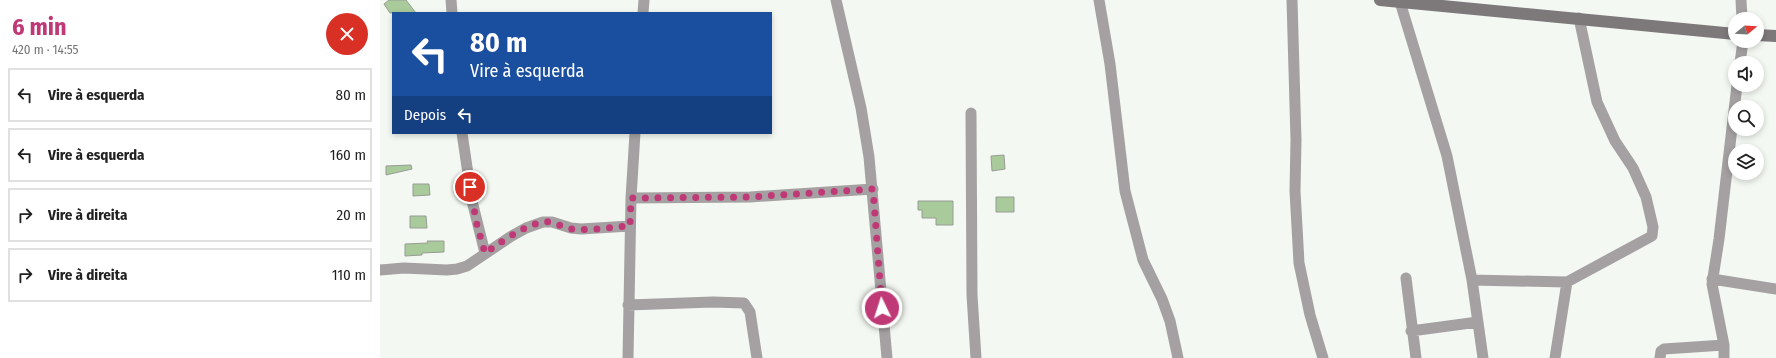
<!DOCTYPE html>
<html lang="pt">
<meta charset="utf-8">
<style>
:root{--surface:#fff;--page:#f2f2f2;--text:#222;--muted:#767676;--line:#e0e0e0;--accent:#c03977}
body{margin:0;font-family:"Fira Sans Condensed",sans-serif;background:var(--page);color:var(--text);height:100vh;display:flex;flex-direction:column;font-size:15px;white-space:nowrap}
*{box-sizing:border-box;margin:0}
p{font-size:13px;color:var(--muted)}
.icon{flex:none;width:22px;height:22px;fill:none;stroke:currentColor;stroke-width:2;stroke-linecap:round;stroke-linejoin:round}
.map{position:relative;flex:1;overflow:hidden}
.side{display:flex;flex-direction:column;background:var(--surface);width:380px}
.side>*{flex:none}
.hud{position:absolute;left:12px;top:12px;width:380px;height:122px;border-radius:0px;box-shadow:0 2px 6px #0003;background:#1a4fa0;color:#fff;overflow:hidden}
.needle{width:26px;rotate:72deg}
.tools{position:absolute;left:1348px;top:12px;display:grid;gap:8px}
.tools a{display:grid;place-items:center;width:36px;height:36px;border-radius:50%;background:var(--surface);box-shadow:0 2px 6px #0003;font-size:20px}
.pin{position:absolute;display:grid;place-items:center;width:34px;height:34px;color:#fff;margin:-17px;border:2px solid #fff;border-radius:50%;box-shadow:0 1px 4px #0007}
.me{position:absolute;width:44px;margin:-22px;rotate:356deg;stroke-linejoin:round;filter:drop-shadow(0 0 3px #0008)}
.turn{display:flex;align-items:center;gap:14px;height:84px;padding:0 12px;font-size:18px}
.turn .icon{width:52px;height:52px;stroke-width:2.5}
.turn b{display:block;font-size:28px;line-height:34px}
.then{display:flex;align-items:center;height:38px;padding:0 12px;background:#0003;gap:8px;font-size:15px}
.round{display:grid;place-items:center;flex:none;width:42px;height:42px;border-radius:21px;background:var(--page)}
.head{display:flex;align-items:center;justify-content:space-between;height:68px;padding:0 12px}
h1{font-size:24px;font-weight:700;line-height:30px;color:var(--accent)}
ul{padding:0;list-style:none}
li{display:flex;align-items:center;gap:12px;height:54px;margin:0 8px 6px;padding:0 4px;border:2px solid var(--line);border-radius:0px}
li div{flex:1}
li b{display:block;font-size:15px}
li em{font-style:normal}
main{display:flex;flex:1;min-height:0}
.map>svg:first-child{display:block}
</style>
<main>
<section class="side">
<div class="head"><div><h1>6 min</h1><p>420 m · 14:55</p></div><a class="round" style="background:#d93025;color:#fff"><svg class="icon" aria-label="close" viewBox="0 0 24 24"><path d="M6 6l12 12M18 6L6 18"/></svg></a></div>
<ul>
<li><svg class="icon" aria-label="left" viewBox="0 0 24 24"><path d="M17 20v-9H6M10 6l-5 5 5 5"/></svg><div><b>Vire à esquerda</b></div><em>80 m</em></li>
<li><svg class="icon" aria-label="left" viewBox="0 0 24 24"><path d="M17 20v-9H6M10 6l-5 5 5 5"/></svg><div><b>Vire à esquerda</b></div><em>160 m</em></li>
<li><svg class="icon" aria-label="right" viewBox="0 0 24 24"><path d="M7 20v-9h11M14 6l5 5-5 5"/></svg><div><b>Vire à direita</b></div><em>20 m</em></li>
<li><svg class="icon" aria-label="right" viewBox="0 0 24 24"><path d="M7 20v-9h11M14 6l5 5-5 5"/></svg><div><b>Vire à direita</b></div><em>110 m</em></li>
</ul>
</section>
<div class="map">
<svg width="1396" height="358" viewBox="0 0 1396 358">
<rect width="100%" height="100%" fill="#f4f8f2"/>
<path fill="#a9ca9a" stroke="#989c96" d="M9,0H26L36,13H10L4,4Z
M624,155L625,169L612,171L611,156Z
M31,165L32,169L6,175V166Z
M33,184H49L50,195L33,196Z
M616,197H634V212H616Z
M538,201H573V225H556V218H542V210H538Z
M30,216H46L47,228H30Z
M47,241H64V252L42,253V255L25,256V244L48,243Z"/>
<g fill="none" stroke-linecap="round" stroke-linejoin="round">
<path stroke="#a5a1a2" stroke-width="11" d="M71,0L72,13
M456,0L481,108L489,157L507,358
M719,0L730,64L745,191L763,260L782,299L790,321L798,358
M912,0L916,140L915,191L919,263L930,315L943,358
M1361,0L1362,19
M1020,2L1067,156L1092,280L1103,358
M263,13L264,0
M1360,63L1363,41
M591,113L592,295L596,358
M82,133L92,201L105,253
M251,198L370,197L493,189
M0,270L24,268L67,270L77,269L87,266L130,237L146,228L163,222H172L191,228L201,229L250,226
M1026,278L1036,358
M1332,279L1396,289
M1092,280L1187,282L1272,236L1273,227L1266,197L1253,168L1235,141L1217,102L1199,18
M248,305L333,302L364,303L370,312L377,358
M1031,331L1098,322
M248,358L251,198L255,133
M1175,358L1187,282
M1280,358L1281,351L1284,349L1344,345
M1344,358V345L1332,284L1339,239L1357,85"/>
<path stroke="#7d797a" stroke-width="12" d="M1000,0L1355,34
M1377,35L1396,36"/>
</g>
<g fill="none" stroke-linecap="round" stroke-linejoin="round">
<path stroke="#c03977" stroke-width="7" stroke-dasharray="0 12.6" d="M90,187L97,225L105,253C122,242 141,227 162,222C172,220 181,227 192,229C211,231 231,227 250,226L251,198L370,197L493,189L502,308"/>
</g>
</svg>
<div class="tools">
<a><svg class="needle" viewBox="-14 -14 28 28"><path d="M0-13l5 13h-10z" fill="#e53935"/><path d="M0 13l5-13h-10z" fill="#767676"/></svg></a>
<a><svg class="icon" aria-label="sound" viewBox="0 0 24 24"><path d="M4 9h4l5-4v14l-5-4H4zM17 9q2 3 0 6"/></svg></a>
<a><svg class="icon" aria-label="search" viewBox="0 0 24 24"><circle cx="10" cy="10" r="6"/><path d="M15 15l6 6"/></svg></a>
<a><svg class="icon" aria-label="layers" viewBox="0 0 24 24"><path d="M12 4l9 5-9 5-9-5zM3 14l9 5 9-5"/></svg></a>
</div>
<div class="pin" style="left:90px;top:187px;background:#d93025"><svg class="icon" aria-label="arrive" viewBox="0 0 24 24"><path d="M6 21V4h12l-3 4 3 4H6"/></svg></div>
<svg class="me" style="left:502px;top:308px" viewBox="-20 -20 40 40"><circle r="17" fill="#c03977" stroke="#fff" stroke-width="3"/><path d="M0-11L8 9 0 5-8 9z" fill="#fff"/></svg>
<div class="hud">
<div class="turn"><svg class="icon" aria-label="left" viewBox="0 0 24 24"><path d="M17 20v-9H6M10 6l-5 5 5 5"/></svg><div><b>80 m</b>Vire à esquerda</div></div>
<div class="then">Depois<svg class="icon" aria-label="left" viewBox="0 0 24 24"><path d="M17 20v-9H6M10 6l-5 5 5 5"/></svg></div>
</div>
</div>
</main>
